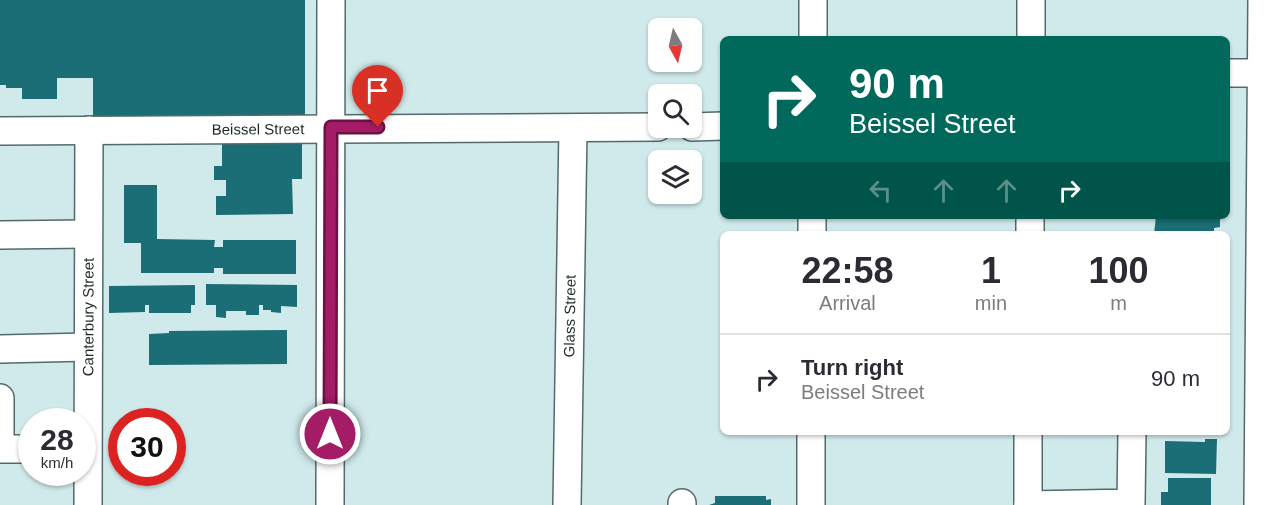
<!DOCTYPE html>
<style>
:root{--surface:#fff;--page:#f2f2f3;--text:#2b2b33;--muted:#7c7c81;--line:#e1e1e2}
body{margin:0;font-family:Helvetica,sans-serif;background:var(--page);color:var(--text);height:100vh;display:flex;flex-direction:column;font-size:22px;white-space:nowrap}
*{box-sizing:border-box;margin:0}
p{font-size:20px;color:var(--muted)}
.icon{flex:none;width:33px;height:33px;fill:none;stroke:currentColor;stroke-width:2;stroke-linecap:round;stroke-linejoin:round}
.map{position:relative;flex:1;overflow:hidden}
.sheet{position:absolute;left:720px;top:231px;width:510px;height:204px;display:flex;flex-direction:column;background:var(--surface);border-radius:9px;box-shadow:0 2px 4px #0004}
.sheet>*{flex:none}
.top-card{position:absolute;left:720px;top:36px;width:510px;height:183px;border-radius:9px;box-shadow:0 2px 4px #0004;background:#00695c;color:#fff;overflow:hidden}
.needle{width:39px;rotate:172deg}
.buttons{position:absolute;left:648px;top:18px;display:grid;gap:12px}
.buttons a{display:grid;place-items:center;width:54px;height:54px;border-radius:9px;background:var(--surface);box-shadow:0 2px 4px #0004;font-size:30px}
.speed{position:absolute;left:18px;top:408px;display:flex;gap:12px;font-size:30px;font-weight:700;text-align:center}
.speed>*{display:grid;place-content:center;width:78px;height:78px;border-radius:50%;background:var(--surface);box-shadow:0 2px 4px #0004;line-height:1}
.speed small{font-size:15px;font-weight:400}
.speed .limit{border:9px solid #d22;background:#fff;color:#111}
.pin{position:absolute;display:grid;place-items:center;width:51px;height:51px;color:#fff;margin:-62px -26px;border-radius:50% 50% 50% 0;rotate:-45deg;box-shadow:0 0 6px #0007}
.pin .icon{rotate:45deg}
.me{position:absolute;width:66px;margin:-33px;rotate:0deg;stroke-linejoin:round;filter:drop-shadow(0 0 4px #0008)}
.turn{display:flex;align-items:center;gap:21px;height:126px;padding:0 30px;font-size:27px}
.turn .icon{width:78px;height:78px;stroke-width:2.5}
.turn b{display:block;font-size:42px;line-height:51px}
.lanes{display:flex;align-items:center;height:57px;padding:0 30px;background:#0003;justify-content:center;gap:30px;direction:ltr}
.lanes .off{opacity:.35}
.eta{display:flex;justify-content:space-evenly;align-items:center;height:102px;text-align:center}
.eta b{font-size:36px;font-weight:700;line-height:42px}
ul{padding:0;list-style:none}
li{display:flex;align-items:center;gap:18px;height:90px;padding:0 30px;border-top:2px solid var(--line)}
li div{flex:1}
li b{display:block;font-size:22px}
li em{font-style:normal}
.map>svg:first-child{display:block}
</style>
<div class="map">
<svg width="1267" height="505" viewBox="0 0 1267 505">
<rect width="100%" height="100%" fill="#d0eaec"/>
<path fill="#1b6e75" d="M0,0H305V121L93,122V78H57V99H22V88H6V85H0Z
M302,140V179H292L293,214L216,215V196H226V180H214V166H222V141Z
M124,185H157V239L215,240L214,247H223V240H296V274H223V268H214V273H141V243H124Z
M1156,216H1220V227L1214,228V234H1154Z
M206,284L297,285V307L281,306V313L271,312V310H263V305H259V315H246V311H226V318L216,317V305H206Z
M195,285V305H191V313H149V305H145V312L109,313V286Z
M287,330V364L149,365V334L169,333V331Z
M1205,439H1217L1216,474L1165,473V441L1205,442Z
M1168,478H1211V505H1161V492H1168Z
M715,496H766V500L771,499V505H709L715,503Z"/>
<g fill="none" stroke-linecap="round" stroke-linejoin="round">
<defs>
<g id="minor">
<path d="M813,39V0"/>
<path d="M1031,39V0"/>
<path d="M1227,73H1261"/>
<path d="M692,127L723,126"/>
<path id="s1" d="M0,131L658,127"/>
<path d="M812,234V216"/>
<path d="M1030,234V216"/>
<path d="M0,235L88,234"/>
<path d="M0,349L88,347"/>
<path d="M0,398V449H32"/>
<path id="s2" d="M88,505L89,130"/>
<path d="M330,505L331,0"/>
<path id="s3" d="M567,505L573,128"/>
<path d="M682,505V503"/>
<path d="M811,505V432"/>
<path d="M1028,505L1131,503L1132,432"/>
<path d="M1028,505V432"/>
<path d="M1258,505L1262,0"/>
</g>
</defs>
<use href="#minor" stroke="#536a6c" stroke-width="30"/>
<use href="#minor" stroke="#fff" stroke-width="27"/>
</g>
<g fill="none" stroke-linecap="round" stroke-linejoin="round">
<defs>
<path id="route" d="M330,434L331,127H378"/>
</defs>
<use href="#route" stroke="#6b1242" stroke-width="15"/>
<use href="#route" stroke="#a41c66" stroke-width="10"/>
</g>
<g text-anchor="middle" stroke-width="6" stroke-linejoin="round" paint-order="stroke">
<g font-size="15" fill="#1f292a" stroke="#d0eaec">
<text dy="5" stroke="none"><textPath href="#s1" startOffset="258">Beissel Street</textPath></text>
<text dy="5" stroke="none"><textPath href="#s3" startOffset="189">Glass Street</textPath></text>
<text dy="5" stroke="none"><textPath href="#s2" startOffset="188">Canterbury Street</textPath></text>
</g>
</g>
</svg>
<div class="buttons">
<a><svg class="needle" viewBox="-14 -14 28 28"><path d="M0-13l5 13h-10z" fill="#e53935"/><path d="M0 13l5-13h-10z" fill="#7c7c81"/></svg></a>
<a><svg class="icon" aria-label="search" viewBox="0 0 24 24"><circle cx="10" cy="10" r="6"/><path d="M15 15l6 6"/></svg></a>
<a><svg class="icon" aria-label="layers" viewBox="0 0 24 24"><path d="M12 4l9 5-9 5-9-5zM3 14l9 5 9-5"/></svg></a>
</div>
<div class="speed"><div>28<small>km/h</small></div><div class="limit">30</div></div>
<div class="pin" style="left:378px;top:127px;background:#d93025"><svg class="icon" aria-label="arrive" viewBox="0 0 24 24"><path d="M6 21V4h12l-3 4 3 4H6"/></svg></div>
<svg class="me" style="left:330px;top:434px" viewBox="-20 -20 40 40"><circle r="17" fill="#a41c66" stroke="#fff" stroke-width="3"/><path d="M0-11L8 9 0 5-8 9z" fill="#fff"/></svg>
<div class="top-card">
<div class="turn"><svg class="icon" aria-label="right" viewBox="0 0 24 24"><path d="M7 20v-9h11M14 6l5 5-5 5"/></svg><div><b>90 m</b>Beissel Street</div></div>
<div class="lanes"><svg class="icon off" aria-label="left" viewBox="0 0 24 24"><path d="M17 20v-9H6M10 6l-5 5 5 5"/></svg><svg class="icon off" aria-label="ahead" viewBox="0 0 24 24"><path d="M12 20V5M6 11l6-6 6 6"/></svg><svg class="icon off" aria-label="ahead" viewBox="0 0 24 24"><path d="M12 20V5M6 11l6-6 6 6"/></svg><svg class="icon" aria-label="right" viewBox="0 0 24 24"><path d="M7 20v-9h11M14 6l5 5-5 5"/></svg></div>
</div>
<section class="sheet">
<div class="eta">
<div><b>22:58</b><p>Arrival</p></div>
<div><b>1</b><p>min</p></div>
<div><b>100</b><p>m</p></div>
</div>
<ul>
<li><svg class="icon" aria-label="right" viewBox="0 0 24 24"><path d="M7 20v-9h11M14 6l5 5-5 5"/></svg><div><b>Turn right</b><p>Beissel Street</p></div><em>90 m</em></li>
</ul>
</section>
</div>
